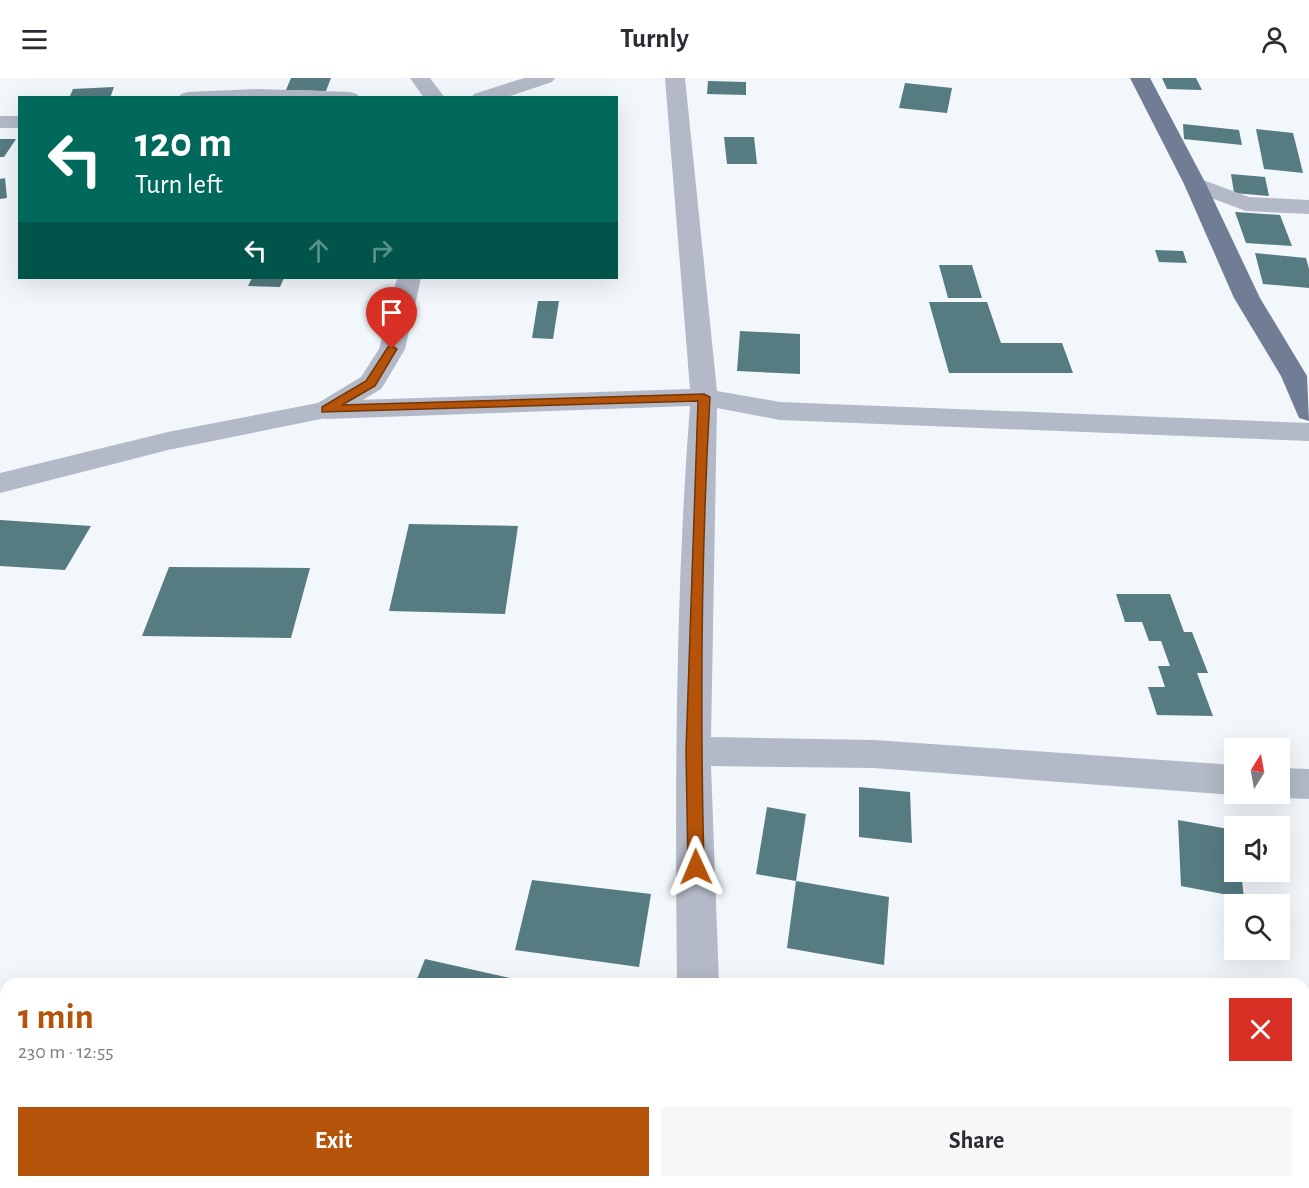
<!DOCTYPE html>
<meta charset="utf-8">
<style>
:root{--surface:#fff;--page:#f7f7f7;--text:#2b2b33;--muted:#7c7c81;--accent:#b45309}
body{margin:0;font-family:"Alegreya Sans",sans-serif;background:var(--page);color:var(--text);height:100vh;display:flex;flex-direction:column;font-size:22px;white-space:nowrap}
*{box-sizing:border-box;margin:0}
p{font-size:20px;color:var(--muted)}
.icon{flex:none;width:33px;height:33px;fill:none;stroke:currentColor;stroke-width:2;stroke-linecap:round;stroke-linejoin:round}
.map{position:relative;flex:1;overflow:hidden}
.panel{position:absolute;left:0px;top:900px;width:1310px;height:210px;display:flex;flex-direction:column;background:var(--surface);border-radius:18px 18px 0 0;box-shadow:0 6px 24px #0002}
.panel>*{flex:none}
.guide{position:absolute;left:18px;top:18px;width:600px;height:183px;border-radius:0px;box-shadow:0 6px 24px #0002;background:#00695c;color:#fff;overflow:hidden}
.needle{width:39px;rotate:11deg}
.fabs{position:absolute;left:1224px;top:660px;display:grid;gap:12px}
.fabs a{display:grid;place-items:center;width:66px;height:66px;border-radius:0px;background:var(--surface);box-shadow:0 6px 24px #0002;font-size:30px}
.pin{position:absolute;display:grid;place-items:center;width:51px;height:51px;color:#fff;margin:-62px -26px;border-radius:50% 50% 50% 0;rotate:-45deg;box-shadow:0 0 6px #0007}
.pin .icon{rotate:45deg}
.me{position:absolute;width:66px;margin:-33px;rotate:359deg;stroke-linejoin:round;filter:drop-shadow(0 0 4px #0008)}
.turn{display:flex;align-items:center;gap:21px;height:126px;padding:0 18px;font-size:27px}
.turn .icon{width:78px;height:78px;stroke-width:2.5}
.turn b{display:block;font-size:42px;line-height:51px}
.lanes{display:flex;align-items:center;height:57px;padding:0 18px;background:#0003;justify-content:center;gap:30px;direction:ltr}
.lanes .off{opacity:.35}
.round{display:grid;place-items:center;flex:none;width:63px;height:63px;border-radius:0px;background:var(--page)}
.headline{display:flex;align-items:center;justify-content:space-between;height:102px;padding:0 18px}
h1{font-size:36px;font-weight:700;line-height:45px;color:var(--accent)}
.primary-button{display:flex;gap:12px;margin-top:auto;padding:12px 18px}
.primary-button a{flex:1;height:69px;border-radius:0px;background:var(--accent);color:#fff;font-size:24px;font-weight:700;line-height:69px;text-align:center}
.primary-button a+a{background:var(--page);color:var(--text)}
header{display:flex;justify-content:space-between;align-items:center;height:78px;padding:0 18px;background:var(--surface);font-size:27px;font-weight:700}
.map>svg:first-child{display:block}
</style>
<header><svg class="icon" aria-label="menu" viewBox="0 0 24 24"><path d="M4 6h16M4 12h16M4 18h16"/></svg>Turnly<svg class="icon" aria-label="person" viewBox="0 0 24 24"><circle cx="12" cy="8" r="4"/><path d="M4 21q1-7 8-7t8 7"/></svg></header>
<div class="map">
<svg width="1309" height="1110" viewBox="0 0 1309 1110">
<rect width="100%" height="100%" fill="#f1f7fb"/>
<path fill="#567b80" d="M291,0H331L326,13L286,12Z
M1162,0H1196L1202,12L1167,11Z
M708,3L746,4V17L707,16Z
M905,5L952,10L947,35L899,30Z
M114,9L110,20H69L73,11Z
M1183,46L1239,52L1242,67L1184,61Z
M1256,51L1293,55L1303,95L1264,91Z
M724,59H754L757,86H727Z
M0,61H16L4,79H0Z
M1231,96L1265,99L1269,118L1234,115Z
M5,100L7,120L0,121V101Z
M1235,134L1280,137L1292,168L1246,165Z
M1155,172L1183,173L1187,185L1159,184Z
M1255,175L1306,180L1309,191V210L1263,206Z
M939,187H972L982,220H948Z
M252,200H284L280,209L248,208Z
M538,223H559L553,261L532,260Z
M929,224H987L1001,265H1062L1073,295H949Z
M740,253L800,256V296L737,293Z
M0,442L91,448L65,492L0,488Z
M409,446L518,448L505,536L389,533Z
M169,489L310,490L291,560L142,558Z
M1116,516H1170L1184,554H1192L1208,595H1197L1213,638L1157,637L1148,609H1165L1158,588H1170L1161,563H1149L1142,544H1125Z
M859,709L910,714L912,765L859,759Z
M767,729L806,736L796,803L756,796Z
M1178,742L1234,752V794H1241L1244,820L1181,808Z
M532,802L651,816L639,889L515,872Z
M796,803L889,819L884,887L787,870Z
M425,881L533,905V906H415Z
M1304,1050L1309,1053V1110H1247L1249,1104H1304Z
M392,1104H506L504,1110H415Z"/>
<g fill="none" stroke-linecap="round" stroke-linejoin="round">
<path fill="#b3b9c6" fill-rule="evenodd" d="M410,0H430L445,20H424Z
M665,0H685L717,313L780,324L1309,345V363L780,342L717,330L711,659L874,662L1234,687V716H1238L1234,717L874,690L711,688L719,906H677C675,713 675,520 690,328L326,341L316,338L312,332L316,326L326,323L690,311Z
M257,11L350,14L357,16L360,20H178L181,16L188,14Z
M0,38H20V50H0Z
M1195,99L1249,119L1309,122V136L1246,133L1187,111L1184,106L1187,101Z
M1280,690L1309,691V721L1280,720L1267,716H1280Z
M680,1104H726V1110H680Z"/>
<path fill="#b3b9c6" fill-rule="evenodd" d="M524,0H555L552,4L504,20H471L474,16Z
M397,200H421L405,271L385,305L381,311L336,338L168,372L0,415V395L168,354L318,325L361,299L379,271Z"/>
<path fill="#717d94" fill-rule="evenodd" d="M1130,0H1150L1206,106L1260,220L1307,298L1309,343L1299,340L1281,298L1234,220L1184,106Z"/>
</g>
<path fill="#b45309" stroke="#753606" stroke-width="1.5" d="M392,268L397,271L375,308L342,327L704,316L710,319C701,476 700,633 704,789L702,794L696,796L690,794L688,789L686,673L698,323L322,334V329L366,303L388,269Z"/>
</svg>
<div class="fabs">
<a><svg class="needle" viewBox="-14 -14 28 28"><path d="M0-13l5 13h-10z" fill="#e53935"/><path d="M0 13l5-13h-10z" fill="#7c7c81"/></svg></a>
<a><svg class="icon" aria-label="sound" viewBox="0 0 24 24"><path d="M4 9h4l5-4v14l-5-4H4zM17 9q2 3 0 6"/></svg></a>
<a><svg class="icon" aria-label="search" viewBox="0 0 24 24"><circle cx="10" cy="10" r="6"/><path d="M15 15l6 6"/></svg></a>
</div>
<div class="pin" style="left:392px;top:271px;background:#d93025"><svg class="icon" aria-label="arrive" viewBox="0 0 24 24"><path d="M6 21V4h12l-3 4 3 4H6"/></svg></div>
<svg class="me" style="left:696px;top:789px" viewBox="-20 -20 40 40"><path d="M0-17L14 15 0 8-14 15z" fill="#b45309" stroke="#fff" stroke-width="4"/></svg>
<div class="guide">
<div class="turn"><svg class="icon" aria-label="left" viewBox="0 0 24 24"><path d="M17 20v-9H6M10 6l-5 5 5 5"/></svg><div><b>120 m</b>Turn left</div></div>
<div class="lanes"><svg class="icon" aria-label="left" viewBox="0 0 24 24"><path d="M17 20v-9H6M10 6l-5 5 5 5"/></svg><svg class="icon off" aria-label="ahead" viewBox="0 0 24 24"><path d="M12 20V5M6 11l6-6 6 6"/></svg><svg class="icon off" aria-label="right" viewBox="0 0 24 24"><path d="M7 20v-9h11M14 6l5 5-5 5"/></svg></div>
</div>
<section class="panel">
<div class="headline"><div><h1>1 min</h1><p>230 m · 12:55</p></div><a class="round" style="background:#d93025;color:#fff"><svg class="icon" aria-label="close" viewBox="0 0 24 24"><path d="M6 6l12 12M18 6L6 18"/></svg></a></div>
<div class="primary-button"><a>Exit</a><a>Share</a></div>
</section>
</div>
